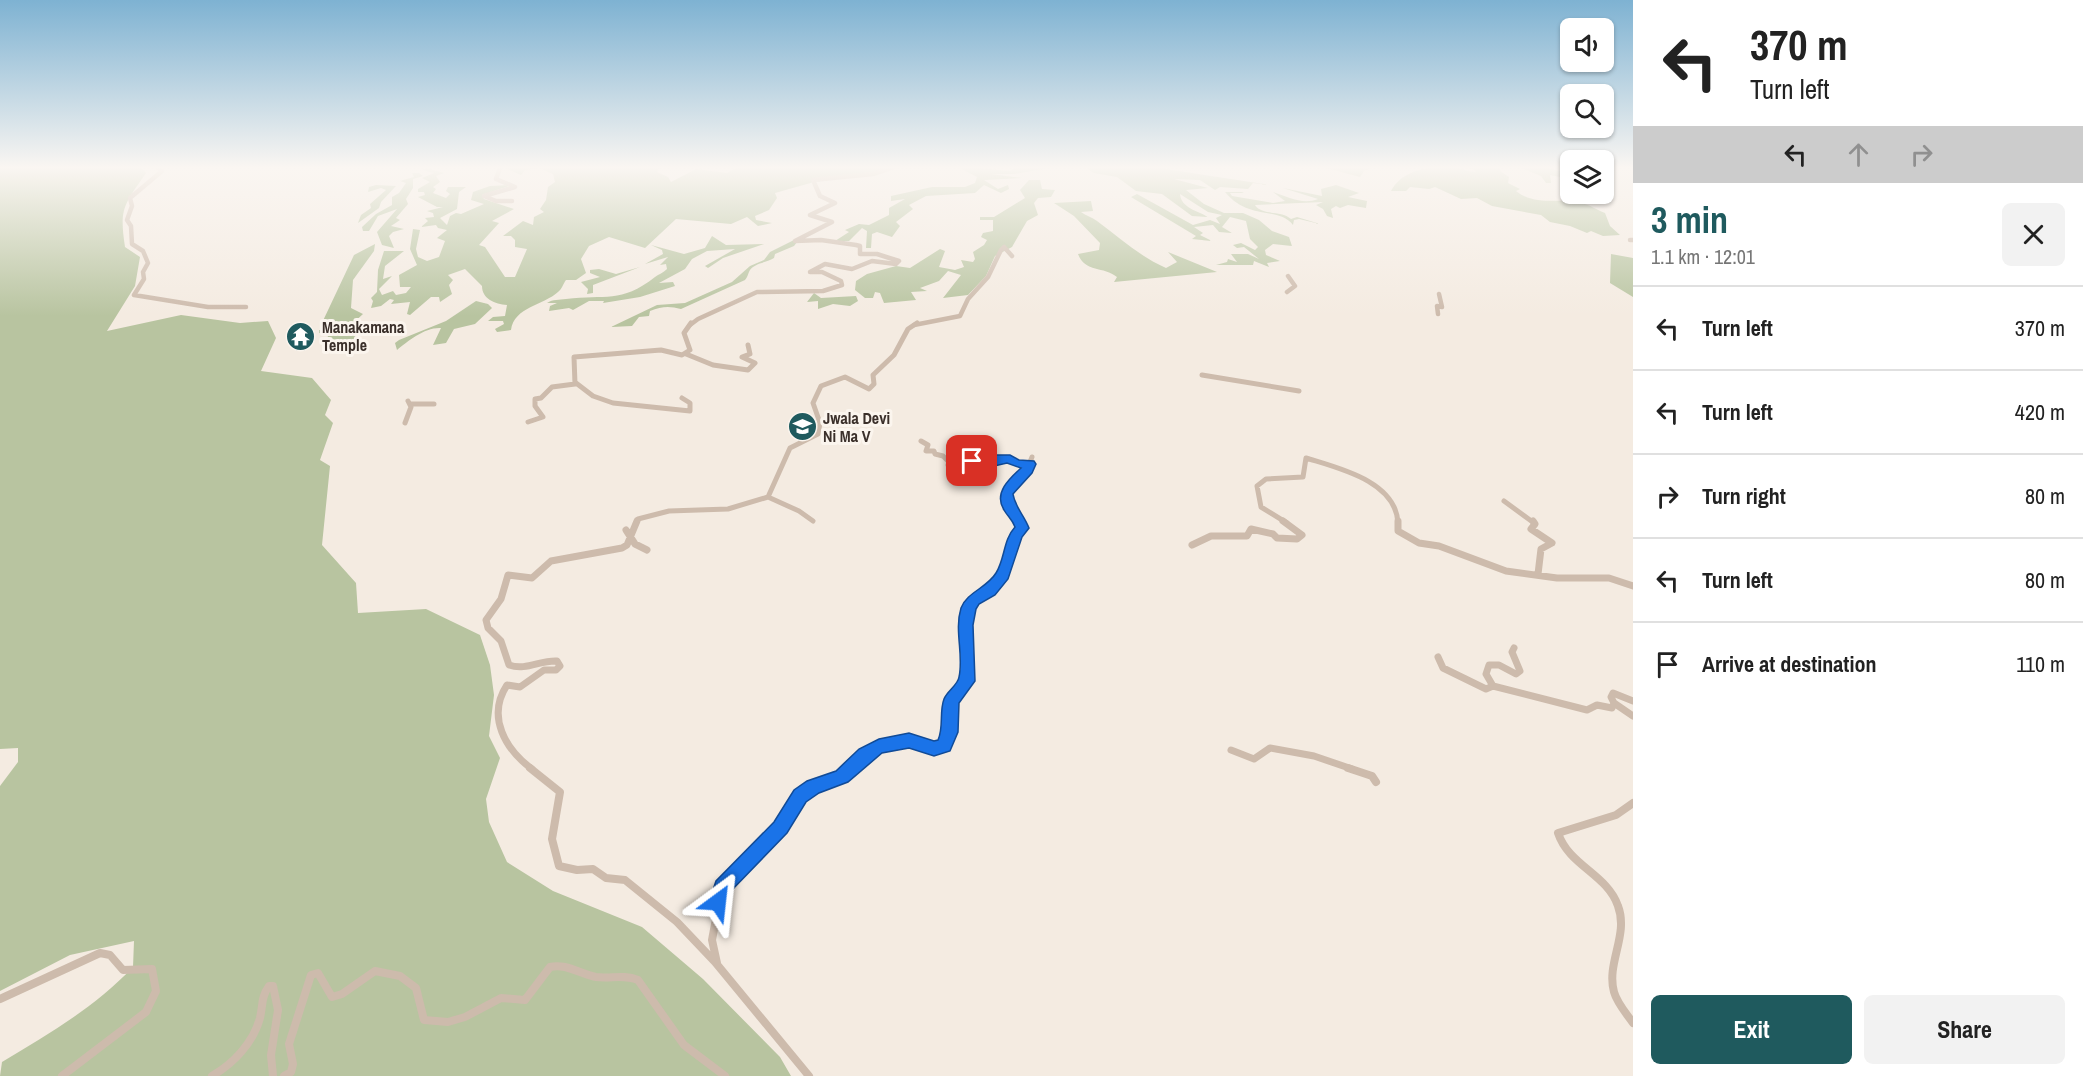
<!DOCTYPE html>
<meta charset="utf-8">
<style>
:root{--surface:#fff;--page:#f2f2f2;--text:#222;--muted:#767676;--line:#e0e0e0;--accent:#1f5a5e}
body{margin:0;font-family:"Archivo Narrow",sans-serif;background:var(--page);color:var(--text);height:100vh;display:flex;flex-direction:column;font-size:22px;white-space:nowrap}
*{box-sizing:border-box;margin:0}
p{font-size:20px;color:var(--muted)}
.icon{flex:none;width:33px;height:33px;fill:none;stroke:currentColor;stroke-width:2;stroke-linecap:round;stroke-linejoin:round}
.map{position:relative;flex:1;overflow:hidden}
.drawer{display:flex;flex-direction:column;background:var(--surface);width:450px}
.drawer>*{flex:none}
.top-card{background:#fff;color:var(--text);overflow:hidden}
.buttons{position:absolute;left:1560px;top:18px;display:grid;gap:12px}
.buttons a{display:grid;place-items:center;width:54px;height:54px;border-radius:9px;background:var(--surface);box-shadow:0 2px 4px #0004;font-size:30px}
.pin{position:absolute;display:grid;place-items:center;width:51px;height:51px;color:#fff;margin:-26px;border-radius:12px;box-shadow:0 3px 9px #0006}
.me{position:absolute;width:66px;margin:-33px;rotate:30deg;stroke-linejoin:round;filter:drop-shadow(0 0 4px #0008)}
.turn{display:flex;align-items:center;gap:21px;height:126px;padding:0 18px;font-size:27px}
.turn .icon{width:78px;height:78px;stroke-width:2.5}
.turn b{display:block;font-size:42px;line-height:51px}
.lanes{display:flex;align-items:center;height:57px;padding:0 18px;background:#0003;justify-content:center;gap:30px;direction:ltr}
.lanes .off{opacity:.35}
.round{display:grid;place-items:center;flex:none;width:63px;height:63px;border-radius:9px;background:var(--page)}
.summary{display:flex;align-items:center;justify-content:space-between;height:102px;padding:0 18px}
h1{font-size:36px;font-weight:700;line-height:45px;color:var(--accent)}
.primary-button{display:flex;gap:12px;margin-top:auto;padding:12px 18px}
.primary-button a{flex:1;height:69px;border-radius:9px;background:var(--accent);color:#fff;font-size:24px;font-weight:700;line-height:69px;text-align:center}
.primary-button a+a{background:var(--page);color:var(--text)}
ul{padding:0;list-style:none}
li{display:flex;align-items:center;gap:18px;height:84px;padding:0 18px;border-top:2px solid var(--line)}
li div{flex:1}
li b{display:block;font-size:22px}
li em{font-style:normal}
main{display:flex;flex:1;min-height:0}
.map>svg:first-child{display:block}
</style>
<main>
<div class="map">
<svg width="1633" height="1076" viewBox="0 0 1633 1076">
<rect width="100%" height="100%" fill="#f4ebe1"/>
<path fill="#b8c4a0" d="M0,166H140L146,173C124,205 119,208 125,247L140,257L135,286L107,331L181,315L240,323L268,321L276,338L261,371L312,378L331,400L325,415L333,423L320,460L330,466L322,545L356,583L358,613L426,609L480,635L490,665L494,695L489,736L500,758L486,799L489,822L507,862L553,891L642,927L703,979L780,1057L791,1076H0L2,1062C49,1034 95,1007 133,967L134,941L70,955L0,991V786L18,762V748L0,749Z
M507,166H660L657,172L668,177L671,182L696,169L727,173L739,166H882L885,168L875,174L814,182L775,193L777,198L769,210L755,216L756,220L772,223L758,226L747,217L731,224L676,219L645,248L609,237L589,246L581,259L586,273L576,280H566C563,284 562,289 558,292C544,305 514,307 511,330L497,332L495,329L504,324L503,321H488L493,317L505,316L507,305C495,304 482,299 482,286L465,269L448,275L453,280L449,285L452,294L440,302L439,297H431L410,315L407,314L410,302L391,304L394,300L390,299L381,306L371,308L373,301L371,298L377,292L378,270L384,251H404L385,266L383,279L392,276L379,289L382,295L393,291L396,295L406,293L411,287H400L399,275L417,265L410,249L413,229L420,230L416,249L418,257L427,261L439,257L445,241L437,238L447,230L438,228L436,225L421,227L428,221L425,218L434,217L433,213L427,211L443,207H437L418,197L425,195L424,192H418V189L430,182L422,178L434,173L423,170L426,168L444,173L436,176L440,182L433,187L436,189L433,193L446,198L450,194L446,191L448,187H466L459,192L457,209L440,218L447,225L450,216L456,213L461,214L484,204L471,200L473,192L490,186L512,185L482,195L484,199L514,209L492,221L499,223L479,245L485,247L505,277H515L527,249L515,247V240L511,236H503L523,221L533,225L534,217L544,212L540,209L546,200L548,187L555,182L553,174L539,168L525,170L521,175L505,168Z
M956,166L1010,171L1017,166L1054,167L1014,174H991L1022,178L984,180L998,189L1008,185L1009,189L1001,193L984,185L975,193L926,196L909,205L913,209L896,222L900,226L892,237L877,232L872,234L871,248H866L867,231L862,228L849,241H835L849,232L845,230L859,224L869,225L889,215V208L905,199L891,201V196L932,187H965L975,183L977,177Z
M1083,166H1146L1270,185L1253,183L1248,189L1220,187L1215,190L1200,180L1174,179L1208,188L1186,190L1204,204L1224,213H1243L1259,220L1272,231L1289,237L1292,246L1273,244L1265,250L1266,255L1280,261L1267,263L1269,267L1254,261L1253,265H1216L1227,262L1228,259L1237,262L1231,254H1248L1259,259L1244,247L1237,248L1233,245L1241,243L1255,250L1258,247L1250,239L1246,221L1230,217L1222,227L1232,233L1219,232L1213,225L1194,227L1203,233L1200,235L1212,241L1192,239L1196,236L1131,197L1137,194L1193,225L1210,220L1220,224L1216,218L1222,215L1208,212L1180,194C1181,208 1198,211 1208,217L1192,216L1162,194L1136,191L1117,177L1094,173Z
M1319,166H1374L1364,171L1360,177Z
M1470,166H1500V171L1509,177L1508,183L1520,189L1516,191C1536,207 1560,197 1582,203C1590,205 1597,210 1605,213L1610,226L1620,235L1603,236L1591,231L1587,233L1570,226L1550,222L1541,215L1492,206L1477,198L1461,199L1435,187L1429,189L1410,187L1406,191H1391C1402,170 1429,165 1453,168C1461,168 1468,172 1476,172Z
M1517,166H1536L1570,173V179L1550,175L1551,183H1546L1541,176Z
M412,173H419L423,176L413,179V188L406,199L408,204L396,218L400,220L391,226L404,229L393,232L389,236L394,248L382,245L377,232L397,209L378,216L369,231H363L362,227L376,214L392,205V197L399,193L406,183L400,181L414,177Z
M1029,180H1040L1042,189L1055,190L1051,197L1038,198L1034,203L1038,215L1027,221L1012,247L995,256L986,276L968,295L943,298L961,275L948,271L939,281L920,288L927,291L911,292L916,300L884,303L880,293L875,292L873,298H865L855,290L856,281L867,274L896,266L910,268L940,249L945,251L939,267L955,270L964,267L961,260L973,262L975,259L973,252L984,245L987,240L981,237L983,233L993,231V220H980V217H994L1025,198L1020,190Z
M376,185L396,186L381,202L379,208L358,223L361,215L371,208L370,204L386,190L381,188L368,192L369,187Z
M1336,185L1359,193L1348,197L1367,201L1366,208L1348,205L1340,208L1336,206L1331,209L1333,218L1327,216L1323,209L1316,205L1323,202L1255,205C1262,216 1281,210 1291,219L1297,217L1320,224L1299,219L1294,220L1293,225C1278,206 1249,221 1225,192H1242L1244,193H1230L1232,196L1273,203L1285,201L1273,192C1288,197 1303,205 1318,199L1283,188L1322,196L1321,189Z
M1091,201L1093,211L1081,212C1086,216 1092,217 1097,221C1120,238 1139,256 1166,268L1177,262L1168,252L1217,272L1114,282L1117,277C1104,266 1085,273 1078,254L1099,250L1100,243L1074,216L1054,203Z
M712,236L726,245L764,244L723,258L708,268L705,266L735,249L707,251L692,259L685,269L659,283L673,282L675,286L640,297L603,303L604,301H589L573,310L569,308L549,311L550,306L557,303H547C553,299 559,300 566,299C606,294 620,304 655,277C659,274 663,273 667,269L666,264L660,265L668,257L645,264L663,254L662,250L651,245L684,254L705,248Z
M794,240L797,242L794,246L775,254L774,258C766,263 755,263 750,270C748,273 748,277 745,280L681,309C670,306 662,306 650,311L649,316L639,317L632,326L611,327L657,305L685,303L732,282L750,266L764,260L770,252Z
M375,244L374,251L353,280L351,308L363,314L351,325L356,338L350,342L347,352L330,353L331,347L326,344L329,340L327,334L319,333V330H328V327L321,325L354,255Z
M1611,254L1633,258V297L1610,283Z
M640,267L593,285V293L587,294L588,289L581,282L600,277L590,273V270L599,269L616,274Z
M814,293L821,298L856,296L858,301L850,306L833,304L818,309V301L807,302Z
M476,301L488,304L492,308L475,324L454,329L446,343L433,345L441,328C425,327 408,341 397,350L395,343L399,340L446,321Z"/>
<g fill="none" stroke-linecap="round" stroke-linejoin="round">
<path stroke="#cdbbac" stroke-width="4.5" d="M155,166L162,171L130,198L132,206L127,220L131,226L132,244L143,251L148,263L143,272L144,279L134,295L208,307H246
M498,166L500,168L496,179L515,187L484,196L496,201H512
M903,166H930
M1630,240H1633
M1287,292L1295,286L1288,276
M1438,314L1437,306L1442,307L1439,294
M690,325L698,319L757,292L823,291L842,285L841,281L822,272H810L825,264L852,269L872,261L896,264L899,261L877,254H860V246L856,245L821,240L795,241L832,222L810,215L835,203L820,196L813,180L873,174L897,166
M914,325L960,316L968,299L988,277L1001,250L1004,247L1012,256"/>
<path stroke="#cdbbac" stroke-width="5" d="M686,354L713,365L748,370L755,363L742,357L750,354L748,345
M1202,375L1299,391
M576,383L593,396L613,403L690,411V403L682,398
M411,404H434
M528,422L543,417L535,406V399L541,398L552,387L575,384L574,357L661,350L682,355L690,350L684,333L691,323
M405,423L411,407L408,401
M921,441L928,445L926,451H934L935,454L943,456L949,462L948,465L954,464L968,472L972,461L988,459L990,463L1005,460L1030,464
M768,497L799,511L813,521
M1504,501L1534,523
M636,523L638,519L669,511L728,509L768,497L790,448L818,434L820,423L813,403L821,386L845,377L869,389L874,384L873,375L894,355L908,329L917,323
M1020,523L1009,507L1006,496C1012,480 1027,474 1032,457
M1287,523L1261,507L1257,486L1266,479L1303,477L1306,458C1338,468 1396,481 1398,523"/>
<path stroke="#cdbbac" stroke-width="7" d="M1398,521V531L1419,543L1439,546L1506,571L1557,578H1609L1633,586
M1533,521L1535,524L1531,529L1552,543L1541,549L1538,574
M626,530L635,544L647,550
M1192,545L1211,536H1247L1251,529L1273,534L1277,538L1297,539L1302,535L1283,521
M1438,657L1443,668L1486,689L1493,686L1587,710L1597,705L1612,708L1614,703
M1493,686L1486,674L1489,665H1499L1516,674L1520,671L1512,652L1514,648
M1633,701L1613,693L1611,697L1614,703L1633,716
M1231,750L1254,759L1270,748L1314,756L1352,769
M532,769C506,750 486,717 507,685L520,687L544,670H556L560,666L557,661C540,660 526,671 509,665L501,641L488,628L486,620L501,599L508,575L532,578L551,561L622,548L627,545L637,521
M849,769C878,741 895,735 934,749L944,745L950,706L967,678L965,626L968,609L974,600L999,580L1015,538L1022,528L1019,521"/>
<path stroke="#cdbbac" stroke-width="8" d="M530,768L560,792L552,839L559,866L577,870L593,869L606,878L625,880L677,922L715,962L809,1076
M1348,768L1372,776L1376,782
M1633,803L1616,815L1558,833C1569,866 1607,874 1618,906C1629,935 1606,963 1614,992C1617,1003 1626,1013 1633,1023
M717,963L712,940L722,887L780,828L800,796L823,782L842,776L851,768
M0,999L100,953L110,955L123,970L152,969L156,991L146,1012L62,1076
M212,1076C234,1063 253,1043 260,1018C263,1005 261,997 269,986H273L278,1010L271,1055L273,1076
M284,1076L291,1072L293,1064L289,1044L311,975L318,973L332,997L342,994L375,971L400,976L416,988L424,1020L448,1022L465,1017L501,998L525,1000L550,967C566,963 580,974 596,977C611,979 623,974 638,980L684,1045L725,1076"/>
</g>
<linearGradient id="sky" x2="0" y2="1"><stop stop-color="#7eb2d2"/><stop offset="0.53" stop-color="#faf6f2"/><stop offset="1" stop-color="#faf6f2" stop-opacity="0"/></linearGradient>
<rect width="1633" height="316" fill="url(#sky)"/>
<path fill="#1a73e8" stroke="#114b97" stroke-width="1.5" d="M988,455H1010L1019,460L1034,461L1036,464L1032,473L1013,494C1015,507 1024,515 1029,528L1022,537L1008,579L995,595L979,604L976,609L973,625L975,681L959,703L958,732L950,751L934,756L909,748L882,753L848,782L819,793L806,802L787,833L730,892L725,909L718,912L712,909L709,902L716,881L774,822L794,790L807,781L836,771L859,749L879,739L909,733L934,741L938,740C944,727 939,712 944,699C947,691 958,685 959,677C964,655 954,631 961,608C967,592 987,588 996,573C1005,559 1003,540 1015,527C1012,519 1008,517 1004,510C993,493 1010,478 1021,468L1007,463L990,467L984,464L972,465L966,461L968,458Z"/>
<defs>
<symbol id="temple-disc" viewBox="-11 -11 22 22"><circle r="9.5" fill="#1f5a5e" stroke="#fbf5ee"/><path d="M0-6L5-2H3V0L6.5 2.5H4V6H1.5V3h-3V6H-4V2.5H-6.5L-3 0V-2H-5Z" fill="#fff"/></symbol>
<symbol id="school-disc" viewBox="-11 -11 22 22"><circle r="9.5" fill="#1f5a5e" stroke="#fbf5ee"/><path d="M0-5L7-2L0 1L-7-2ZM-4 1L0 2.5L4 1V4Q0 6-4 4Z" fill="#fff"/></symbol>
</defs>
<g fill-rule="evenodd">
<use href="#temple-disc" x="284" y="320" width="33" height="33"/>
<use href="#school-disc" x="786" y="410" width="33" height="33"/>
</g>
<g text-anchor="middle" stroke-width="6" stroke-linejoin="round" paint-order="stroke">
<g font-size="16" font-weight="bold" fill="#3b302b" stroke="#fbf5ee" text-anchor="start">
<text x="322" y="333">Manakamana<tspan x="322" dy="18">Temple</tspan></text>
<text x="823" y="424">Jwala Devi<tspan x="823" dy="18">Ni Ma V</tspan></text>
</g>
</g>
</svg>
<div class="buttons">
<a><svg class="icon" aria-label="sound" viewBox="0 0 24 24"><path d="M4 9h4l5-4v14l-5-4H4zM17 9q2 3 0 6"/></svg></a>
<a><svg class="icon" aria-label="search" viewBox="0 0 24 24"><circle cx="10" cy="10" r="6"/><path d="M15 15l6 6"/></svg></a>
<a><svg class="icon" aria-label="layers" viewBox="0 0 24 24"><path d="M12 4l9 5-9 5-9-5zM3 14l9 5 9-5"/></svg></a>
</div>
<div class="pin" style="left:972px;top:461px;background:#d93025"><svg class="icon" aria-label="arrive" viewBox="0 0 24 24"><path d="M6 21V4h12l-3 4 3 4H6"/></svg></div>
<svg class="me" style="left:718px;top:902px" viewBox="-20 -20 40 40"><path d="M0-17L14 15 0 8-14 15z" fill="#1a73e8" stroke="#fff" stroke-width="4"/></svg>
</div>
<section class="drawer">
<div class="top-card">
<div class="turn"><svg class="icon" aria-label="left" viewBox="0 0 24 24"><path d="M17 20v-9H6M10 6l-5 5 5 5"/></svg><div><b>370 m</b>Turn left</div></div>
<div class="lanes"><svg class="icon" aria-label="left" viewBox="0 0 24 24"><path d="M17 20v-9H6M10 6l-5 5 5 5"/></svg><svg class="icon off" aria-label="ahead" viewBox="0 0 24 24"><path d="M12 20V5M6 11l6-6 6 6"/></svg><svg class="icon off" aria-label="right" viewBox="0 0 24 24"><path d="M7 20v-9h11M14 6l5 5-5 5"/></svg></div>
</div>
<div class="summary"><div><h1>3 min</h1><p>1.1 km · 12:01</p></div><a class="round"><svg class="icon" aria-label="close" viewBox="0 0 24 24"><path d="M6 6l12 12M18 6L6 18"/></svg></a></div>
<ul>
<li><svg class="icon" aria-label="left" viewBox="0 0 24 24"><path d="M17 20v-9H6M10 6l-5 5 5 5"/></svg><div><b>Turn left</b></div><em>370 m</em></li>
<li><svg class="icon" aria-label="left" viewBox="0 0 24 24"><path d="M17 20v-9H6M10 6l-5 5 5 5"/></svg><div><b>Turn left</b></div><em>420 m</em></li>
<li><svg class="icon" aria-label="right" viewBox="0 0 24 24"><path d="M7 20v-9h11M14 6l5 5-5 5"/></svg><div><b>Turn right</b></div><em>80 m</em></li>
<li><svg class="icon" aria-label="left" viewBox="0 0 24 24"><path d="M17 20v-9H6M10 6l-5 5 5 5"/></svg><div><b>Turn left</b></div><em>80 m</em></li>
<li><svg class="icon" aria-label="arrive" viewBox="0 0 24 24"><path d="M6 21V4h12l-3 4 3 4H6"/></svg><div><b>Arrive at destination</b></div><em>110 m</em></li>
</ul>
<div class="primary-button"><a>Exit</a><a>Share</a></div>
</section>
</main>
